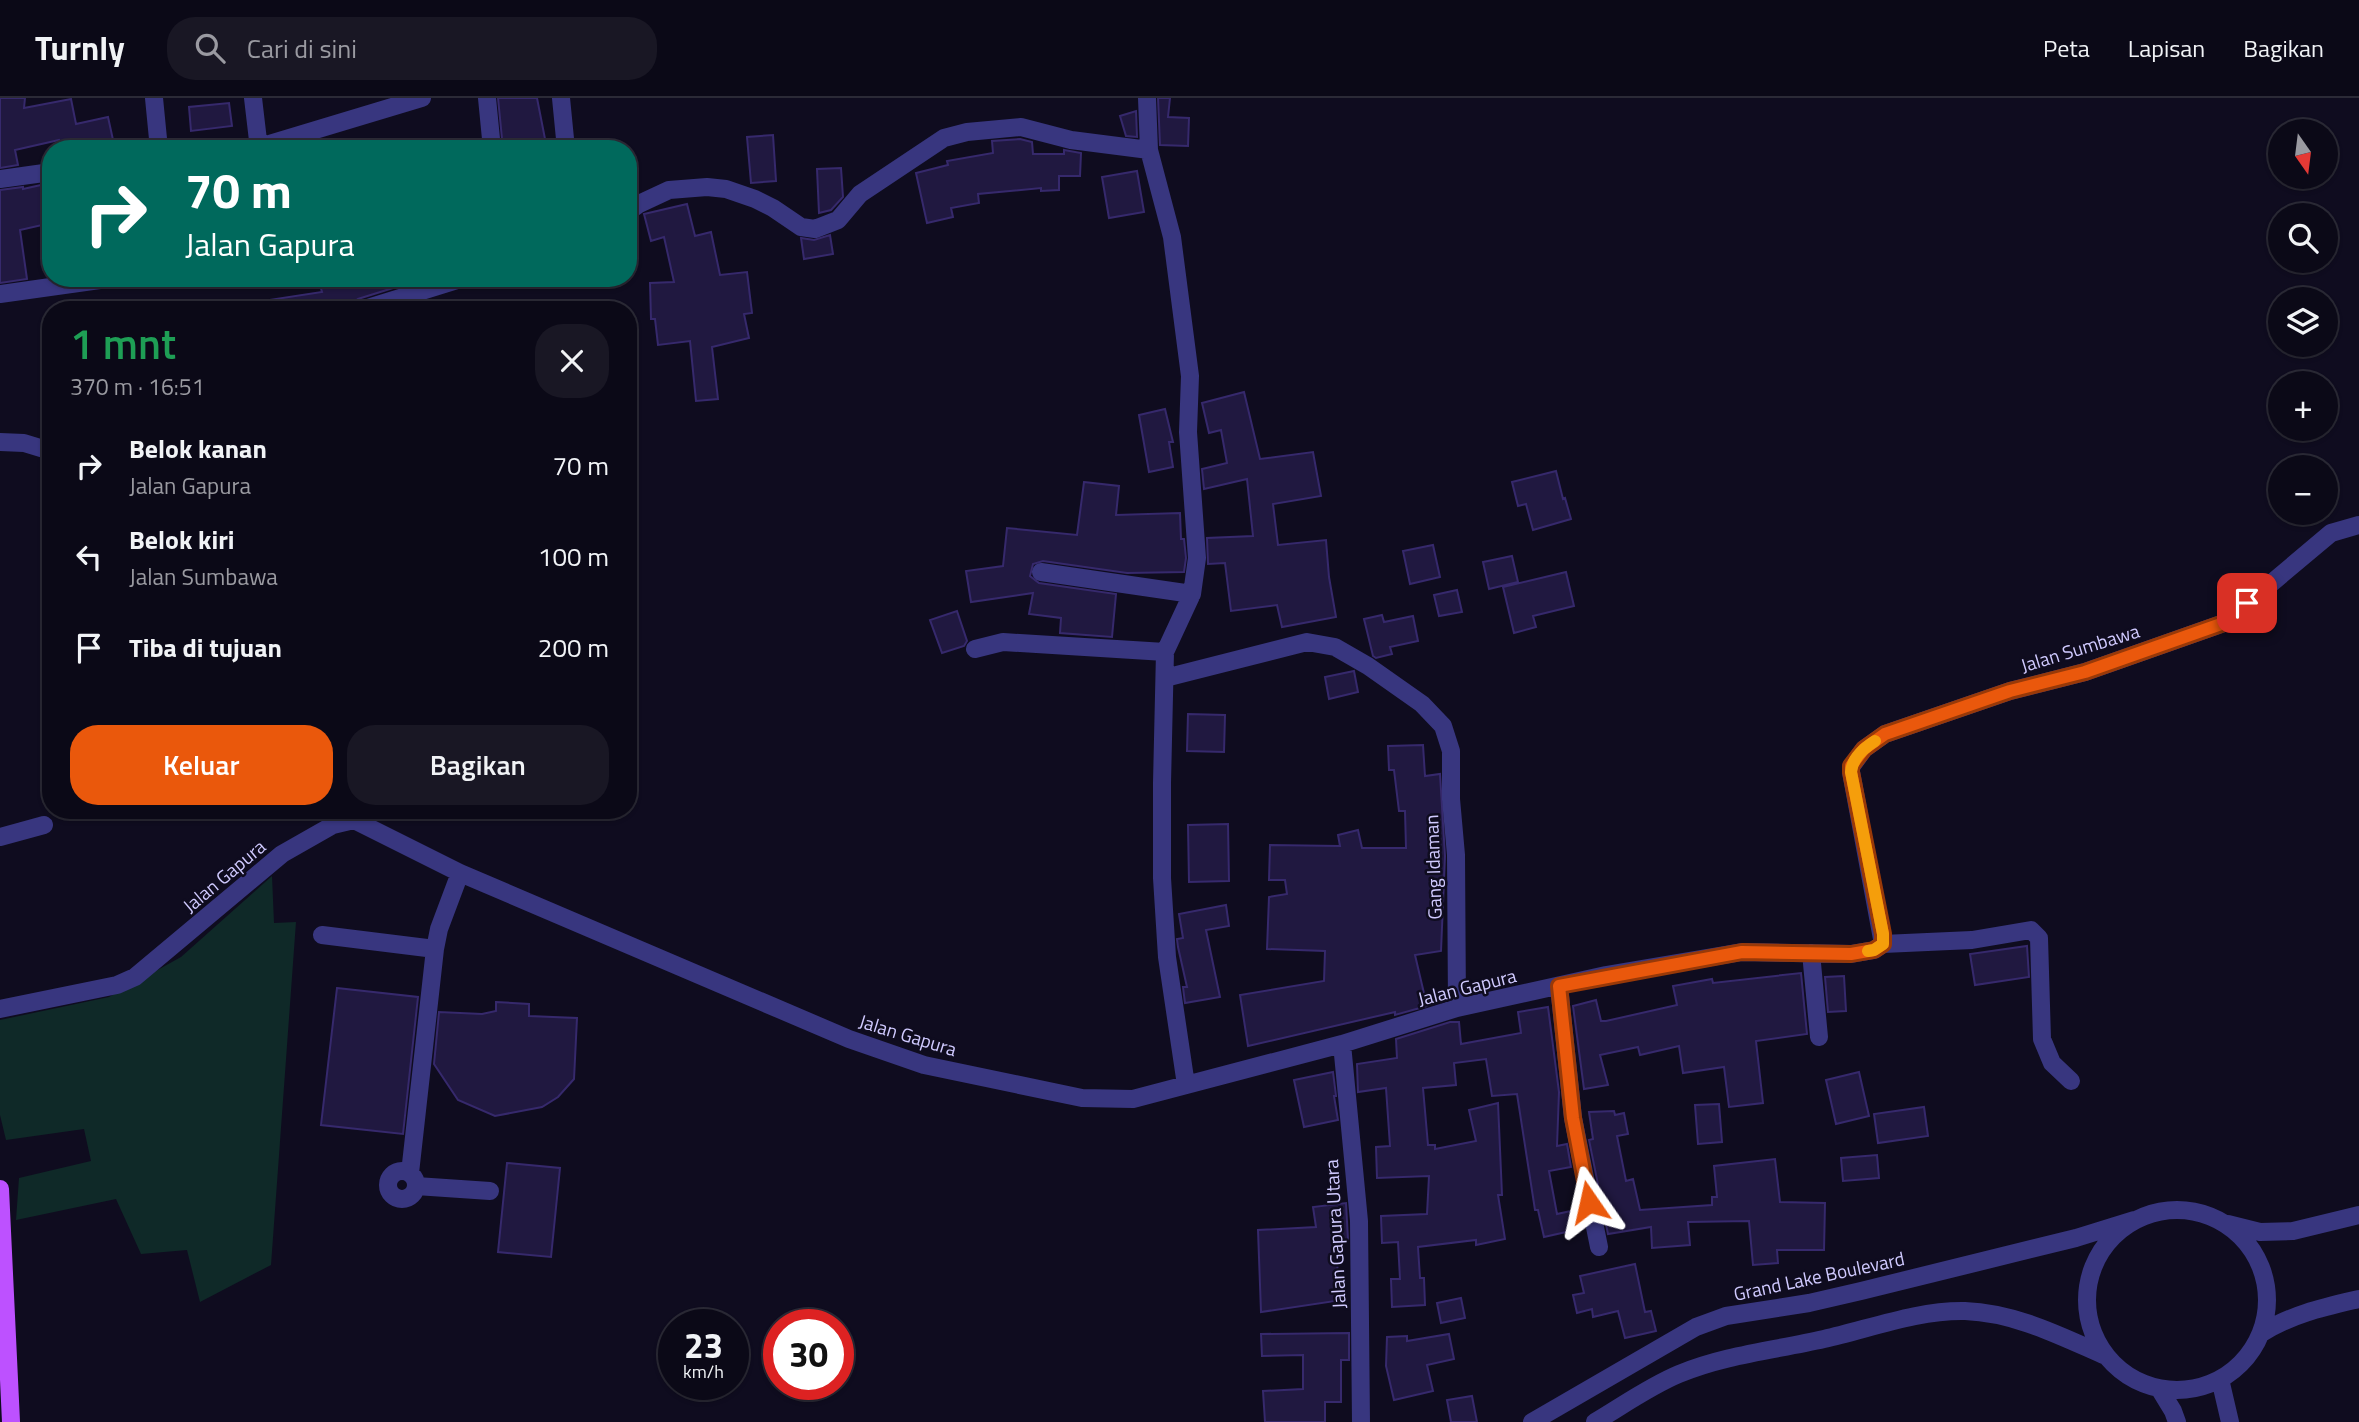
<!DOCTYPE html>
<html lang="id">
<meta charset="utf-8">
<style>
:root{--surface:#0b0917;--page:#191724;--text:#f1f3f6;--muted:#9a9aa1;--line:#2b2a36;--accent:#ea580c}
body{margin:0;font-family:"Titillium Web",sans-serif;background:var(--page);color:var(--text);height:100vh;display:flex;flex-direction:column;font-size:26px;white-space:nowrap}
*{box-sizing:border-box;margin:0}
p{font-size:23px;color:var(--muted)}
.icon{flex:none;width:38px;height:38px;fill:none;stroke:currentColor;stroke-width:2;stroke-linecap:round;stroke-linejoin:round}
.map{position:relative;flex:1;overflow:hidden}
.side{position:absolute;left:42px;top:203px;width:595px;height:518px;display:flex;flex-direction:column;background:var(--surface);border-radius:28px;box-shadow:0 2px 5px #0004,0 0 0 2px var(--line)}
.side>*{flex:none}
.guide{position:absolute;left:42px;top:42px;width:595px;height:147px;border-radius:28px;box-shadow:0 2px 5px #0004,0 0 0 2px var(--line);background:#00695c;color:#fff;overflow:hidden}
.needle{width:46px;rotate:166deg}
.buttons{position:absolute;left:2268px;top:21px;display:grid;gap:14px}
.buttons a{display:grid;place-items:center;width:70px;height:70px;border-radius:50%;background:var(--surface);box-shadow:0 2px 5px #0004,0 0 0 2px var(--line);font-size:35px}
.speed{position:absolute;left:658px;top:1211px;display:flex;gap:14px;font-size:35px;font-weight:700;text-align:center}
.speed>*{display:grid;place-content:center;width:91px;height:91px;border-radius:50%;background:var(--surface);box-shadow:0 2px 5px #0004,0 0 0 2px var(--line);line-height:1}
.speed small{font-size:18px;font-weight:400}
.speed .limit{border:10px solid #d22;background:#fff;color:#111}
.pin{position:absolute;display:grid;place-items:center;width:60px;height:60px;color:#fff;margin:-30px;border-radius:14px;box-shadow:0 4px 10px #0006}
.me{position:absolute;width:77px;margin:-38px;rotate:349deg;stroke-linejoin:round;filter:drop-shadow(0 0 5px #0008)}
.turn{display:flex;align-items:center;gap:24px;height:147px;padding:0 28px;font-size:32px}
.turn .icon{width:91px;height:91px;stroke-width:2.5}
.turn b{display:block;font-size:49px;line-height:60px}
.round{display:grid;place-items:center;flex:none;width:74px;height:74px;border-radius:28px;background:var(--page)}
.summary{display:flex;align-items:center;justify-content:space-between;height:119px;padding:0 28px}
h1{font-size:42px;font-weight:600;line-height:52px;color:#1e9e55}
.cta{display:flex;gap:14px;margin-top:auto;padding:14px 28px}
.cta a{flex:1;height:80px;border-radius:28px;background:var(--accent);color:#fff;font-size:28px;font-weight:600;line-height:80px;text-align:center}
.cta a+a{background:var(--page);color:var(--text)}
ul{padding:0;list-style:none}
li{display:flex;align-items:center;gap:21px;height:91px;padding:0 28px}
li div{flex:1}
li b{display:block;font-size:26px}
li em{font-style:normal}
header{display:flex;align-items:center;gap:42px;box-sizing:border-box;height:98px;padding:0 35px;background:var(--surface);border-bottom:2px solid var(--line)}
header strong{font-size:33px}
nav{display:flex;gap:38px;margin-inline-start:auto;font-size:24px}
.search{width:490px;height:63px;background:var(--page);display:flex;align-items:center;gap:18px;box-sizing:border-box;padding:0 24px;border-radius:28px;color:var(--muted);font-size:26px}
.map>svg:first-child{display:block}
</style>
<header>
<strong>Turnly</strong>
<div class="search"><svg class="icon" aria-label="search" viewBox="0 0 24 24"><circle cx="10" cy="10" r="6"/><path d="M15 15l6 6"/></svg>Cari di sini</div>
<nav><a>Peta</a><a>Lapisan</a><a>Bagikan</a></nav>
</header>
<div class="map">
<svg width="2359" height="1324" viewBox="0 0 2359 1324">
<rect width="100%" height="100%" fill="#0f0c1f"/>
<path fill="#0f2928" d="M272,778L274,825L296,824L271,1167L200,1204L187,1152L141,1156L116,1101L16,1122L19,1080L91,1063L84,1031L6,1042L0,1017V922L109,899L181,859Z"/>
<path fill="#201840" stroke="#36296c" stroke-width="2" d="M0,0H25L24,10L71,1L76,26L108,19L115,51H61L59,42L15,52L18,67L0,70Z
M498,0H537L547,51H503Z
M1158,0H1170L1168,19L1189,20L1188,48L1160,47Z
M229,5L232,28L191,33L189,9Z
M1136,13L1137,39L1126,38L1120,18Z
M773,37L776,83L751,85L747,39Z
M1020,41L1032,44L1033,56H1064V52L1081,55L1080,78H1059V92L1041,93V90L978,96L979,105L951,110L953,119L927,125L916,75L948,67L947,63L993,55L992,43Z
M841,70L843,99L831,112L819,115L817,71Z
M1137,73L1144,114L1109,120L1102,79Z
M41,87L42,94L51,93V125L20,132L27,181L0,185V92L23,89V91Z
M687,106L695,138L711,134L720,177L747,174L752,215L744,216L749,240L712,249L718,301L696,303L690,243L658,247L655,221H651L650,185L674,184L664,139L651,143L644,116Z
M830,137L833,156L804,161L801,140L814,142Z
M318,180H425L358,201L350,207L333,212H270L269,202L322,194Z
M1244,294L1260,361L1313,354L1321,398L1273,406L1278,447L1326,442L1329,479L1336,519L1282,529L1277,507L1231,513L1225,465L1208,466L1207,440L1253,438L1247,381L1204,391L1202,371L1227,365L1221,332L1209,335L1202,305Z
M1165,311L1173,344H1169L1173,369L1149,374L1139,317Z
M1556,373L1563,401L1565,400L1571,421L1533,432L1526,406L1518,408L1512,384Z
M1084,384L1119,388L1116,417L1180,415L1181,441H1184L1186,460L1184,474L1127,475L1043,463L1033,466L1030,478L1039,485L1116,496L1112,539L1060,535L1061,520L1029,516L1033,495L971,504L966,473L1003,468L1007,430L1077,437Z
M1433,447L1440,479L1410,486L1403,453Z
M1512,458L1518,484L1489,491L1483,464Z
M1566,474L1574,508L1533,518L1536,529L1514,535L1503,489Z
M1457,492L1462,514L1439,518L1434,497Z
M957,513L967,543L964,548L942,555L930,522Z
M1382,517L1384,524L1413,518L1418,543L1390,549L1392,556L1376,560L1373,558L1364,521Z
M1354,573L1358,594L1329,601L1325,579Z
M1188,616L1225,617L1224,654L1187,653Z
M1423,647L1425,678L1440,676L1445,758L1441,853L1415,857L1427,908L1395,917V914L1248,948L1240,897L1324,883L1325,853L1267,851L1269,799L1287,796L1285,782H1269L1270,747L1340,748L1338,737L1358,732L1362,750H1406L1405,713H1399L1394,672H1389L1388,648Z
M1228,726L1229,783L1189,784L1188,727Z
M1226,807L1229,828L1206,832L1220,899L1185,905L1183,889H1187L1178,849L1177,841L1183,840L1179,816Z
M2027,848L2029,879L1975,887L1970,856Z
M1801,875L1807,936L1756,943L1763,1005L1729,1009L1724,969L1683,975L1679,948L1640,957L1638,949L1600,957L1608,987L1584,991L1573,908L1596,902L1601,923H1606L1677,907L1673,888L1712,881L1713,885Z
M1844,878L1846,913L1828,914L1825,879Z
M337,890L418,899L403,1036L321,1027Z
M496,904L529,906V918L577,920L574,981L558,999L542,1009L495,1018L458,1002L434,966L439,914L482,916L496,913Z
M1548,909L1559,994L1557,1048L1567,1046L1571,1069L1549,1073L1557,1116L1580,1111L1584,1130L1544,1139L1538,1112H1535L1517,996L1492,998L1486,961L1454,965L1456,987L1423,990L1428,1047H1435V1051L1476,1043L1469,1012L1498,1005L1502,1097H1498L1505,1141L1476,1147V1142L1418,1149L1420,1180H1424L1425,1207L1392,1209L1391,1181H1400L1398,1144L1382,1145L1381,1118L1427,1116L1429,1078L1377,1080L1376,1049L1390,1048L1386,990L1358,994L1357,966L1397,960L1396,941L1450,924H1459L1461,946L1521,935L1518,914Z
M1333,974L1336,998H1334L1338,1022L1304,1029L1294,982Z
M1859,974L1869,1018L1836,1026L1826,982Z
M1719,1006L1722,1044L1698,1046L1695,1007Z
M1924,1009L1928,1038L1878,1045L1874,1016Z
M1614,1013L1615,1017L1624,1015L1628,1036L1617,1038L1626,1083L1633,1081L1640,1112L1712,1107V1099H1717L1714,1068L1775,1061L1780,1104L1825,1105L1824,1152H1777L1778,1165L1753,1167L1749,1123L1688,1124L1690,1147L1652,1150L1651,1129L1608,1136L1589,1042L1593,1041L1589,1014Z
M1877,1057L1879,1080L1843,1083L1841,1060Z
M507,1065L560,1070L551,1159L498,1154Z
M1346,1105L1348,1142L1334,1145L1342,1202L1261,1214L1258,1132L1316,1129L1313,1109Z
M1635,1166L1645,1214L1651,1213L1656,1233L1625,1240L1618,1213L1593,1219L1592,1211L1577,1215L1573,1197L1584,1195L1580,1178Z
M1461,1200L1465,1220L1441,1225L1437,1205Z
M1349,1235V1262H1341V1304H1325V1324H1265L1263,1293L1303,1291V1257L1262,1258L1261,1236Z
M1449,1236L1454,1261L1427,1267L1433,1293L1394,1302L1386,1268L1387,1239L1407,1238V1243Z
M1472,1298L1477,1324H1451L1447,1302Z"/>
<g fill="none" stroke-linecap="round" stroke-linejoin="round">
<path stroke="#38367f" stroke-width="18" d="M154,0L159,51
M253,0L259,51
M487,0L492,51
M561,0L566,51
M1147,0L1149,52L1172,139L1190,278L1188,334L1197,460L1192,496L1165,554L1162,685V780L1167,859L1186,987
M259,49L422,0
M0,81L51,74
M628,114L639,106L669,92L707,89L726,91L755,101L773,110L801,129L815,131L838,122L860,96L944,40L967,34L1021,29L1071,42L1149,52
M0,196L114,180
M361,212L464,180
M0,344L24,345L47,352L51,365
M1041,474L1192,496
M975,551L1003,544L1165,554
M1165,580L1307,544L1335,549L1368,568L1422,606L1443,628L1451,653V701L1456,757L1457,910
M0,739L44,727
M322,837L435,851
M1883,846L1851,674V669L1864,651L1885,636L2010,593L2085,574L2224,525L2331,435L2359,427
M1883,846L1972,842L2031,832L2039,840L2042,941L2052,965L2071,983
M1811,855L1819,939
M1559,888L1573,1020L1599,1149
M0,911L117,887L135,879L282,756L333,727L354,722L460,775L849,941L924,967L1082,1000L1133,1001L1342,946L1457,910L1606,877L1742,854L1851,856L1874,852L1883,846
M1342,946L1359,1123L1361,1324
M388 1087a14 14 0 1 1 28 0a14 14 0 1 1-28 0Z
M410,1075L435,851L439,831L460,775
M416,1088L490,1093
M2087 1202a90 90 0 1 1 180 0a90 90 0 1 1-180 0Z
M2228,1126L2260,1134L2293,1133L2359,1117
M2262,1235C2292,1216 2325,1209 2359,1201
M2220,1281L2230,1324
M2159,1290L2173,1313L2177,1324
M1532,1324L1696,1229L1726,1218L1809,1205L1861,1193L2076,1140L2134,1122
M1595,1324C1622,1308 1650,1288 1679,1276C1724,1257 1776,1252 1824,1241C1869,1231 1918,1212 1965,1213C2016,1215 2060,1238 2106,1258"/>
<path stroke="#bd51ff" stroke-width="18" d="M0,1091L11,1324"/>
</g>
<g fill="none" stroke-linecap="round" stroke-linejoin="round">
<defs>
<path id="route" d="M1589,1104L1573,1020L1559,888L1742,854L1851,856L1874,852L1883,846V836L1851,674V668L1864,651L1885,636L2010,593L2085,574L2224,525L2247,505"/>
</defs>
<use href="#route" stroke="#983908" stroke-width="18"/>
<use href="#route" stroke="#ea580c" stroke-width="12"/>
<path stroke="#f59e0b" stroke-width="12" d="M1868,853L1874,852L1883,846V836L1851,674C1852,661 1864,650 1875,643"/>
</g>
<g text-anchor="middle" stroke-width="5" stroke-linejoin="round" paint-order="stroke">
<g font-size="19" fill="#d0caff" stroke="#0f0c1f">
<text transform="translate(2080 550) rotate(-17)" y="7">Jalan Sumbawa</text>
<text transform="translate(1433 769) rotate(-92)" y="7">Gang Idaman</text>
<text transform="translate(224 778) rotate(-40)" y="7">Jalan Gapura</text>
<text transform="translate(1467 889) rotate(-14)" y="7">Jalan Gapura</text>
<text transform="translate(908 937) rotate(17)" y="7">Jalan Gapura</text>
<text transform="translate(1335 1136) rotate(-93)" y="7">Jalan Gapura Utara</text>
<text transform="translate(1819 1178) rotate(-12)" y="7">Grand Lake Boulevard</text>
</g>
</g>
</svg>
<div class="buttons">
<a><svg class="needle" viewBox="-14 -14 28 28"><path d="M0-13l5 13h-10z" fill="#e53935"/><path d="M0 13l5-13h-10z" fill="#9a9aa1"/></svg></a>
<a><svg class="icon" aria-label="search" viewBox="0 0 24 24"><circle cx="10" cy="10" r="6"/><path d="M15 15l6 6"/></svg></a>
<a><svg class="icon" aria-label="layers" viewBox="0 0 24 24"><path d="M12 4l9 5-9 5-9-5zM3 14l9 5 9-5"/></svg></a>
<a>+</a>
<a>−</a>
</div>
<div class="speed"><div>23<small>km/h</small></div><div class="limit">30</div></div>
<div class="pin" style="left:2247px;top:505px;background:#d93025"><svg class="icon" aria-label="arrive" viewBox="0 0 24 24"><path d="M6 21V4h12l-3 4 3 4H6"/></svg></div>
<svg class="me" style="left:1589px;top:1104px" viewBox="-20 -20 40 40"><path d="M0-17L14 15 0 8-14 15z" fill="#ea580c" stroke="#fff" stroke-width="4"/></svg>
<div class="guide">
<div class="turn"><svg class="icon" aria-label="right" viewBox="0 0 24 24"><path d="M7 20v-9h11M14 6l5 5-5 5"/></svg><div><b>70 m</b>Jalan Gapura</div></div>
</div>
<section class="side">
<div class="summary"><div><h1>1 mnt</h1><p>370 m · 16:51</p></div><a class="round"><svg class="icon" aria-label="close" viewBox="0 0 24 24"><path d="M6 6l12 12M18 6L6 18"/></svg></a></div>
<ul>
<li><svg class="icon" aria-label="right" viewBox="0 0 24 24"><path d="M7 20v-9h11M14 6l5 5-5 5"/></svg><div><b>Belok kanan</b><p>Jalan Gapura</p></div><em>70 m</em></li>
<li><svg class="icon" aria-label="left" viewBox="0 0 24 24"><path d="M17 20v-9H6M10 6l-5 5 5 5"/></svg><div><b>Belok kiri</b><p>Jalan Sumbawa</p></div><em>100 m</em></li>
<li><svg class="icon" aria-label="arrive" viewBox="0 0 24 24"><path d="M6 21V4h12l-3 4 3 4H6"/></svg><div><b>Tiba di tujuan</b></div><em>200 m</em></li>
</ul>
<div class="cta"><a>Keluar</a><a>Bagikan</a></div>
</section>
</div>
